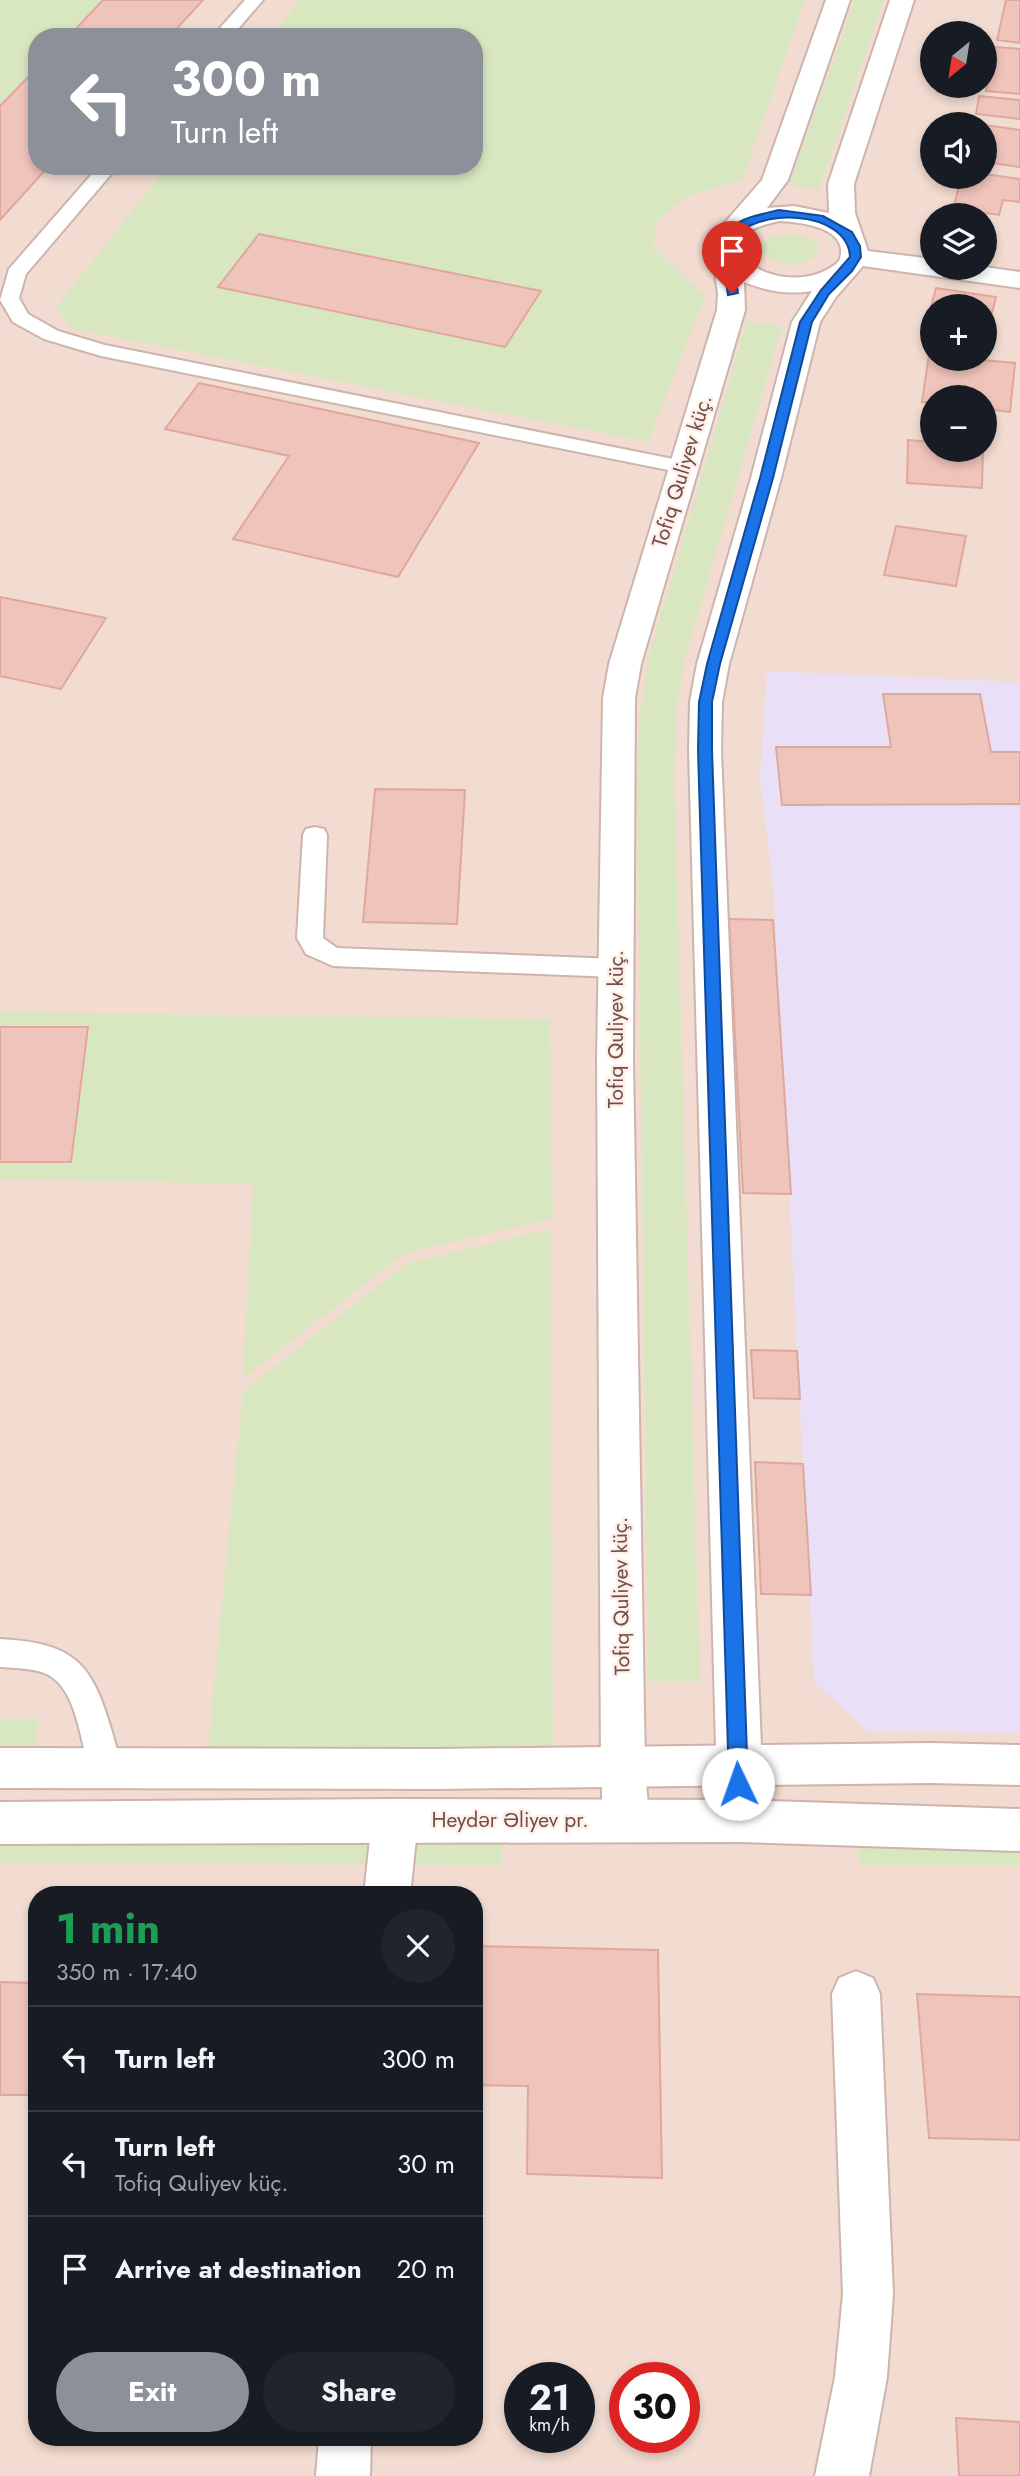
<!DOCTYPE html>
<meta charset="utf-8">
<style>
:root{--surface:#171b24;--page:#20242c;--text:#f1f3f6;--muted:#9ea1a6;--line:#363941;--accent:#8c9099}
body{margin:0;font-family:Jost,sans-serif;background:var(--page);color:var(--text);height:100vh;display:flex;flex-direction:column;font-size:26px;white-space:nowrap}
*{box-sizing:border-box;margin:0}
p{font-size:23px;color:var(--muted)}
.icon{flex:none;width:38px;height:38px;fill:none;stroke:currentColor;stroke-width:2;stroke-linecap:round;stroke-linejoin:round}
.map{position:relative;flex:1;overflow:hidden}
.side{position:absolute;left:28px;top:1886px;width:455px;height:560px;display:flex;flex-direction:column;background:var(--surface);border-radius:28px;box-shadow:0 4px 10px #0003}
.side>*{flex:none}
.top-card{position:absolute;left:28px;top:28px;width:455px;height:147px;border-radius:28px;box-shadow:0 4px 10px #0003;background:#8c9099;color:#fff;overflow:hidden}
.needle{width:46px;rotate:210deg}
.controls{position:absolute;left:920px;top:21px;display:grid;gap:14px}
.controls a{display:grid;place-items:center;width:77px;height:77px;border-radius:50%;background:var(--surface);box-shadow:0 4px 10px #0003;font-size:35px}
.speed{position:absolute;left:504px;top:2362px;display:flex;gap:14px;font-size:35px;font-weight:700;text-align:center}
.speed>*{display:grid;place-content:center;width:91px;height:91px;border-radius:50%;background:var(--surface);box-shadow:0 4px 10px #0003;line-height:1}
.speed small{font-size:18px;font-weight:400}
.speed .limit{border:10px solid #d22;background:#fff;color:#111}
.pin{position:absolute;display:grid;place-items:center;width:60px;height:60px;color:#fff;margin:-72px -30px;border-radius:50% 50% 50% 0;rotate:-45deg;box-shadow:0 0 7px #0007}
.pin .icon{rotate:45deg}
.me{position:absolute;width:77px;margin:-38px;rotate:357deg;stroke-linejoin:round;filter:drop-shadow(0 0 5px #0008)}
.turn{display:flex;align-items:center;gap:24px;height:147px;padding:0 28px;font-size:32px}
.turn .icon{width:91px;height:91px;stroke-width:2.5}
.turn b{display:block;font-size:49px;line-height:60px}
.round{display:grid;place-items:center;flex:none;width:74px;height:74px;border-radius:37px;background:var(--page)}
.summary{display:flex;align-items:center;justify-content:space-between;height:119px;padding:0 28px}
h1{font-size:42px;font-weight:700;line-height:52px;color:#1e9e55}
.cta{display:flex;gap:14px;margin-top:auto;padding:14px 28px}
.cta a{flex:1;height:80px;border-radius:42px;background:var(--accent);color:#fff;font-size:28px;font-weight:700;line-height:80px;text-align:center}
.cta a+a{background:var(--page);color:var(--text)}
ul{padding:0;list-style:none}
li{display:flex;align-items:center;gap:21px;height:105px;padding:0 28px;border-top:2px solid var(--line)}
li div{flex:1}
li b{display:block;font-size:26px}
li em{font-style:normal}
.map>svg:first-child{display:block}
</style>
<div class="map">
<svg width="1020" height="2476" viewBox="0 0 1020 2476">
<rect width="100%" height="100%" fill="#fbece2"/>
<path fill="#f2dcd1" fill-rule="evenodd" d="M0,0H1020V2476H0ZM933,33H985V86H933ZM37,37H474V166H37ZM933,124H985V177H933ZM933,215H985V268H933ZM933,306H985V359H933ZM933,397H985V450H933ZM37,1895H474V2438H37ZM520,2378H579V2438H520ZM625,2378H684V2438H625Z"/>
<path fill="#e9dff7" d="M767,671L1020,682V1733L868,1731L814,1682L774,895L760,778Z"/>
<path fill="#d9e7c1" d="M0,0H103L68,37H37V68L0,106Z
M299,0H805L742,180L687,196L657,221L653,247L705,297L648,442L72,329L56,307L168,166H474V37H271Z
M855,0H884L819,190L789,185Z
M793,233L816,242L819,249C812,272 765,269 762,245L768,238Z
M747,321L782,326L686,655L676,707L674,778L700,1681H648L637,781L640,714L649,656Z
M0,1012L550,1019L553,1218L405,1253L243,1378L253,1184L0,1179Z
M551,1229L553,1765L206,1766L243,1391L406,1264Z
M39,1718L34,1764H0V1719Z
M0,1837L502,1840V1865L0,1863Z
M858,1840H1020V1865H860Z"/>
<path fill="#efc4bb" stroke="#e0a79c" stroke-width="2" d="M103,0H203L169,37H68Z
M1006,0H1020V43L997,40Z
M995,47L1020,49V94L986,91Z
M37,68V166H49L0,220V106Z
M979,96L1020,100V119L976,114Z
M985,125L1020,130V167L985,162Z
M985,174L1020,179V202L1003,200L999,215L953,208L962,177H985Z
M259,234L541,291L505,347L218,287Z
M936,288L996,297L985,340V306H933V334L924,333Z
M929,354H933V359H972L1015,363L1010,412L985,409V397H933V403L922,402Z
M199,383L479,443L398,577L233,539L289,456L165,429Z
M908,440L933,442V450H983L982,488L907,483Z
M896,526L966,536L956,586L884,575Z
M0,597L106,618L61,689L0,676Z
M883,694H980L991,752H1020V804L782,805L776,747H891Z
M375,789L465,790L457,924L363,922Z
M729,919L773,920L791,1194L743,1193Z
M0,1027H88L71,1162H0Z
M751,1350L797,1351L800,1399L754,1398Z
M755,1462L803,1464L811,1595L761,1594Z
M474,1946L658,1950L662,2178L527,2174L528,2086L474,2085Z
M0,1982L37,1983V2095H0Z
M917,1994L1020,1997V2140L929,2138Z
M956,2418L1020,2422V2476H959Z"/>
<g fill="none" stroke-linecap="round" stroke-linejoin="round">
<defs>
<path id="lane" d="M245,0H263L231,37H212Z
M99,166H118L26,274L19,298L28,314L58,331L105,345L683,461L691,462L694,467L691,472L683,473L101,356L44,339L13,322L0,300L9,269Z
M315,827L324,829L327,835L323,938L337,948L616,959L625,961L629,968L625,975L616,977L333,966L306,954L297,938L303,835L306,829Z
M0,1639C74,1643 92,1662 112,1732C116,1748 123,1763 117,1779L105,1783L93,1779C80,1748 79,1686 44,1673C30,1668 14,1668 0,1667Z"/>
<path id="street" d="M826,0H850L788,180L767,208L794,206L829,213L828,184L890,0H914L854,184L855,213L868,251L933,259V268L985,267L1020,272V288L863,266L836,297L820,322L781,478L729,664L722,702L721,750L764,1821L757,1836L741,1842L725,1836L718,1821L689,750L690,702L697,664L751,478L792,322L812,291C788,295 766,291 744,282L745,310L641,664L635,698L633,1059L645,1767L649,1821L642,1836L626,1842L610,1836L603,1821L601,1767L597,1059L603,698L609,664L717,310L718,293L711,248L715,234L762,180ZM779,221C801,222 852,228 839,261C813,287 755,282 738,248C743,228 761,226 779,221Z
M395,1799L411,1805L418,1820L410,1895H364L372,1820L379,1805Z
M856,1971L873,1978L880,1994L893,2294L887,2377L869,2476H815L835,2377L843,2294L832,1994L839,1978Z
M319,2438H371L370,2476H316Z"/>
<path id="secondary" d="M931,1743L1020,1745V1785L931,1783L436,1789L0,1788V1748L436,1749Z
M395,1799L741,1800L1020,1809V1851L741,1842L0,1844V1802Z"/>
</defs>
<use href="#lane" stroke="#cdb4ac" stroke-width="4"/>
<use href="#street" stroke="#cdb4ac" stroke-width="4"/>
<use href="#secondary" stroke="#d0b2aa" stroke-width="4"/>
<use href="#lane" fill="#fff" fill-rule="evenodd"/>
<use href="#street" fill="#fff" fill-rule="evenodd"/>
<use href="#secondary" fill="#fff" fill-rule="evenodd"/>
</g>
<path fill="#1a73e8" stroke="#114b97" stroke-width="2" d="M779,210L823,216L852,232L860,246L861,257L852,271L829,294L812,322L773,478L720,664L712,702V750L748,1784L745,1790L738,1792L732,1790L729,1784L698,750L699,702L707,664L760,478L800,322L821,290L850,257C848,209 753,206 730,242L738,293L728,295L719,242C735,217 752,217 779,210Z"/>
<g text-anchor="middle" stroke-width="5" stroke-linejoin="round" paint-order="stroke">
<g font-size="21" fill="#714f4a" stroke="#fef0e8">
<text transform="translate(682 471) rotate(-73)" y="7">Tofiq Quliyev küç.</text>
<text transform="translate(616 1029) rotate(-90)" y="7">Tofiq Quliyev küç.</text>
<text transform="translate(621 1596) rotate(-91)" y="7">Tofiq Quliyev küç.</text>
<text x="510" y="1827">Heydər Əliyev pr.</text>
</g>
</g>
</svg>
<div class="controls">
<a><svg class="needle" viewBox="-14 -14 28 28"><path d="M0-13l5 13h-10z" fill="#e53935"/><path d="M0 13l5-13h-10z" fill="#9ea1a6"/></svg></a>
<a><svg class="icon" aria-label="sound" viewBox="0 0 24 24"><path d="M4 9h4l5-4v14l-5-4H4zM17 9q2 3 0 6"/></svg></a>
<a><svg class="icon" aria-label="layers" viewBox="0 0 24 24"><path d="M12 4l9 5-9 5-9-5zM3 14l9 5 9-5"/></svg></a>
<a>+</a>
<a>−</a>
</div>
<div class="speed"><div>21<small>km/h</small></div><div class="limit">30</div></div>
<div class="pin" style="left:732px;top:293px;background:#d93025"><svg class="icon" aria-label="arrive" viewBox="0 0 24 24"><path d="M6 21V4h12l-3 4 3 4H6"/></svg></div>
<svg class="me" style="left:738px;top:1784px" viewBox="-20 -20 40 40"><circle r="19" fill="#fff"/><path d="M0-13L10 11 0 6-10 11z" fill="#1a73e8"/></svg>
<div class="top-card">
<div class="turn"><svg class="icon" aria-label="left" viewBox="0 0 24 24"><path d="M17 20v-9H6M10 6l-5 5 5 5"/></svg><div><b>300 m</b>Turn left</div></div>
</div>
<section class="side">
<div class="summary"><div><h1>1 min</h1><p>350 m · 17:40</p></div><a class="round"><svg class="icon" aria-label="close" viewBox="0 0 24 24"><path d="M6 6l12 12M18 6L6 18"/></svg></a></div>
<ul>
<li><svg class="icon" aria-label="left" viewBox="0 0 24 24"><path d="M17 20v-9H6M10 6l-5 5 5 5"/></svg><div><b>Turn left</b></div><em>300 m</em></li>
<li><svg class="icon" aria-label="left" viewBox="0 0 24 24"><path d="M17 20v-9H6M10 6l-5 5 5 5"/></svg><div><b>Turn left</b><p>Tofiq Quliyev küç.</p></div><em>30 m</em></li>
<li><svg class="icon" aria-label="arrive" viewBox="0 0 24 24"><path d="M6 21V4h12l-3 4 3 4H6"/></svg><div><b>Arrive at destination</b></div><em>20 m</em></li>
</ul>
<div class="cta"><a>Exit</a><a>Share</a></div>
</section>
</div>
